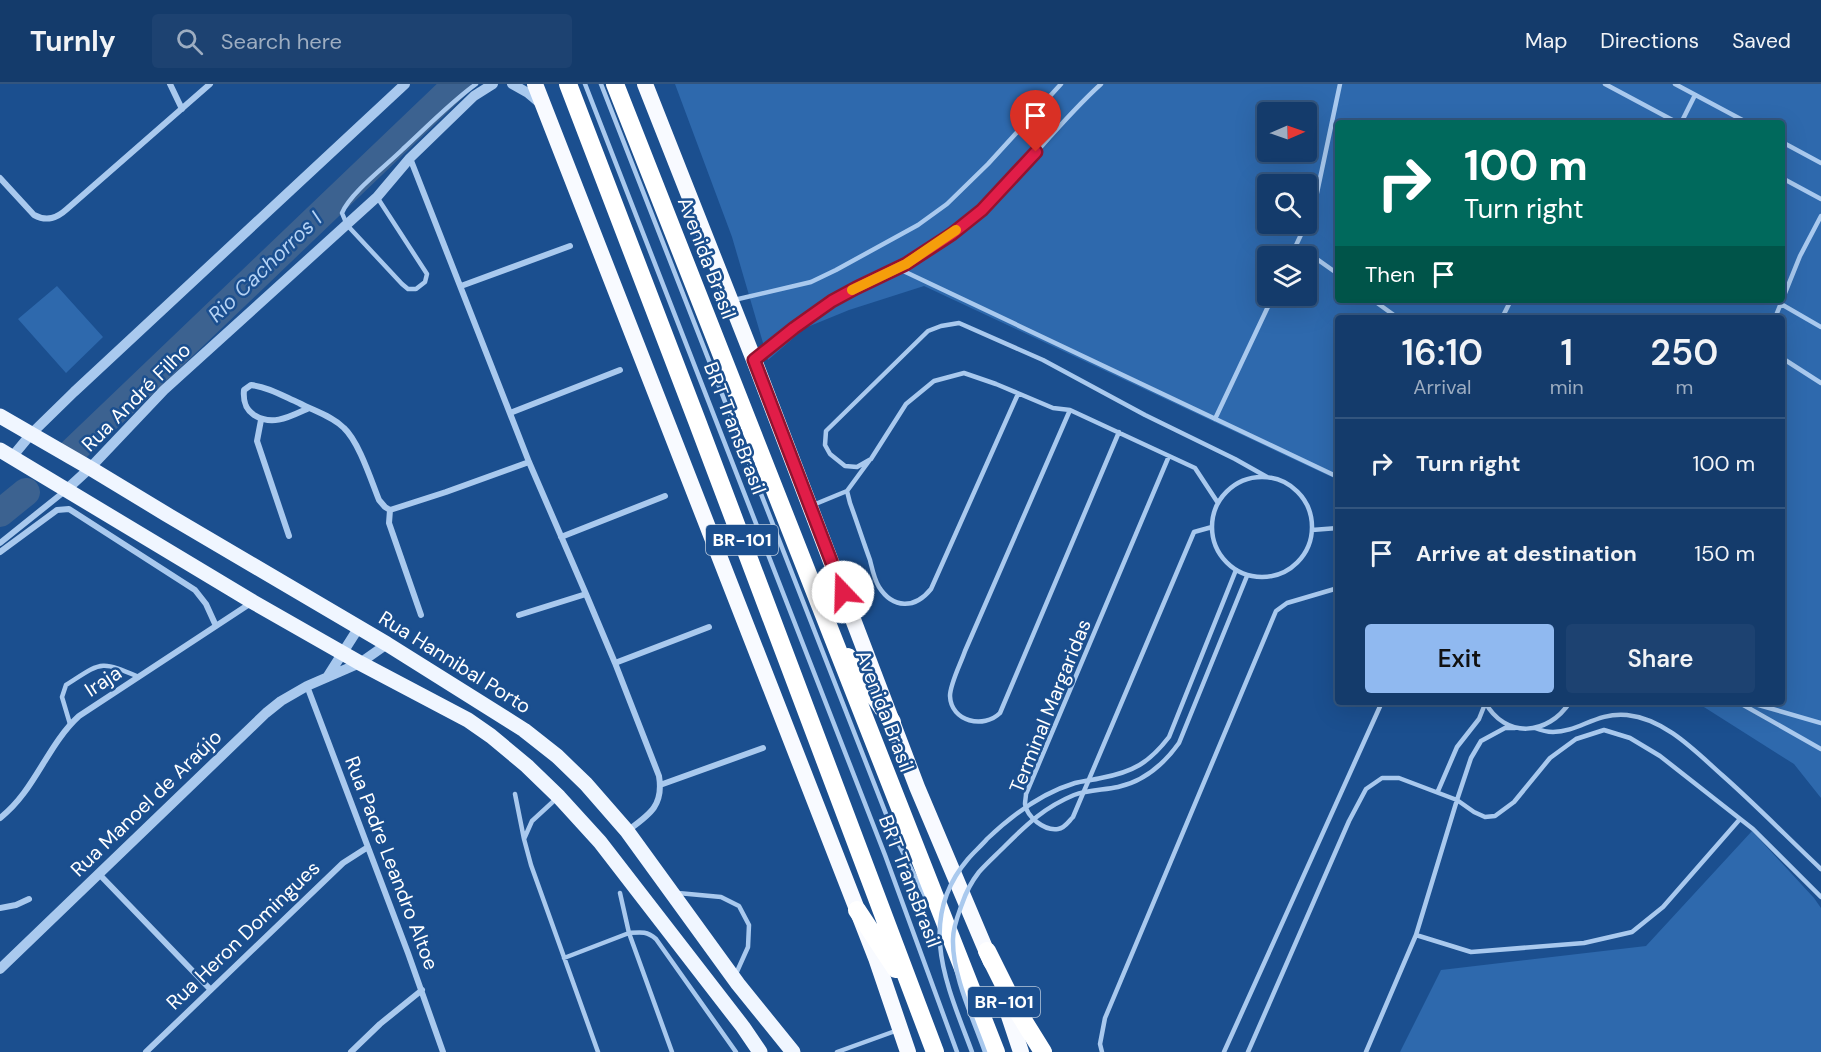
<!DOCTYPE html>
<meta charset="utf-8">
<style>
:root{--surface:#143b6b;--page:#1d4271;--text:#f1f3f6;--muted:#9dadc1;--line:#33557e;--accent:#90b9f0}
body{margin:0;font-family:"DM Sans",sans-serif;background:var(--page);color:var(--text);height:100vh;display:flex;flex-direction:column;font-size:22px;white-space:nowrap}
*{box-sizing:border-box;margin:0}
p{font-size:20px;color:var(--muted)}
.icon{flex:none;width:33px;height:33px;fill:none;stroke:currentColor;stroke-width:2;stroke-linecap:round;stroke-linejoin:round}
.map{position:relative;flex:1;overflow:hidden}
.drawer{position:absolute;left:1335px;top:231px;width:450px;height:390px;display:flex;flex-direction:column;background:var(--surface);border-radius:6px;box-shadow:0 6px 24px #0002,0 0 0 2px var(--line)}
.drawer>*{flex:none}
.top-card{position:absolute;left:1335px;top:36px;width:450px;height:183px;border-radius:6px;box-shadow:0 6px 24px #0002,0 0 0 2px var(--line);background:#00695c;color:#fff;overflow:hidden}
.needle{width:39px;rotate:88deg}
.buttons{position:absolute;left:1257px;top:18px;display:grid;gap:12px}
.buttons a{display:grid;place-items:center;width:60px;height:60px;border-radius:6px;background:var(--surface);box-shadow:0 6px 24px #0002,0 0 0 2px var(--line);font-size:30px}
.pin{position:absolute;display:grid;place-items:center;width:51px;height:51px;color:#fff;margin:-62px -26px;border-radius:50% 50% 50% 0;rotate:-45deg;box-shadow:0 0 6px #0007}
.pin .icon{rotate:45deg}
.me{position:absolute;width:66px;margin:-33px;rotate:339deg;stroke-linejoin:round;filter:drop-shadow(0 0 4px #0008)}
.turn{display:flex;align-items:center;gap:21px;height:126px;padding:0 30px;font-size:27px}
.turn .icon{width:78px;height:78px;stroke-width:2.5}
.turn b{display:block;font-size:42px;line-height:51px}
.then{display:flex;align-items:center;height:57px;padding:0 30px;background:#0003;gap:12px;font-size:22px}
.eta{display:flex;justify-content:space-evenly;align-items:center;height:102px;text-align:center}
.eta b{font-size:36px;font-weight:600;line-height:42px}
.primary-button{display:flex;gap:12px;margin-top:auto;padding:12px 30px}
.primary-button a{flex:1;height:69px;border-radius:6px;background:var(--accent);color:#111;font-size:24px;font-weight:600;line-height:69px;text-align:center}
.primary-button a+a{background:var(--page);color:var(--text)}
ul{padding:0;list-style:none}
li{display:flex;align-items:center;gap:18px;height:90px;padding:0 30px;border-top:2px solid var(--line)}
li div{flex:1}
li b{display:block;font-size:22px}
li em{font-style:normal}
header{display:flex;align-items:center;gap:36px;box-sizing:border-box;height:84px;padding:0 30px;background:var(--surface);border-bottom:2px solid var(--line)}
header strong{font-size:28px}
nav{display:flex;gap:33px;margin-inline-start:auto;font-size:21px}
.search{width:420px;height:54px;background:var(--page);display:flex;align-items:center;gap:15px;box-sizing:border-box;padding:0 21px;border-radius:6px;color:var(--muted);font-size:22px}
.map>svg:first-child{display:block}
</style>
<header>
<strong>Turnly</strong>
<div class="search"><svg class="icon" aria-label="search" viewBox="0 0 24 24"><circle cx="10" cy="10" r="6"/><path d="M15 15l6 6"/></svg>Search here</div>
<nav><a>Map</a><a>Directions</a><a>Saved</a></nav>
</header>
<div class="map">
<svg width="1821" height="968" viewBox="0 0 1821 968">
<rect width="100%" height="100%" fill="#1b4f8f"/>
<path fill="#2e69ad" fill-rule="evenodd" d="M675,0H1821V714L1794,680L1696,618H1782V234H1338V396L924,202L849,226L805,244L768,276L732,153ZM1268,28H1306V68H1268ZM1338,39H1782V216H1338ZM1268,100H1306V140H1268ZM1268,172H1306V212H1268Z
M57,202L103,253L66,289L18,235Z
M1752,747L1814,814L1821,824V968H1400L1441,886L1646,862Z"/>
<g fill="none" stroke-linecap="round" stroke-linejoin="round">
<path stroke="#3c6290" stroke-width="28" d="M73,367L457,0
M0,429L26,408"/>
<path stroke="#a9c9ee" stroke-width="4.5" d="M585,0L885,771L957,968
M601,0L895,753L925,812
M1605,0L1678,39
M1675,0L1748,39
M1681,39L1695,11
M1782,58L1821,79
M1782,94L1821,115
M377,113L427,190L425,198L416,205H408L402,200L347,141L342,129C350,109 387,81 403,65C427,43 450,19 476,0
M1306,139L1314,123L1340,0
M1297,161L1338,190
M1291,172L1306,140
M897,184L1338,393
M734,216L811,198L836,186L918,141L947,120L988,80L1061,0
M1373,216L1398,234
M1781,220L1821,243
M1502,234L1511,216
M1775,234L1800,172L1821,132
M757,274C782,254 806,233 834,217C856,203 880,193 903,181C920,172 938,160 953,149C1010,107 1049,47 1101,0
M1782,274L1821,299
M1070,326L965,567C961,579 950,600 950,612C951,638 984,645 1000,629L1119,348
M1215,335L1273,212
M1169,372L1026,710C1026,713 1025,717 1025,720C1027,733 1044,747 1058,745C1065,744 1068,738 1073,733L1194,448L1212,443
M869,377L847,407L850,419C857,438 863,457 870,476C872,484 874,495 879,503C893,525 915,525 931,505L1018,310
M1212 443a50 50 0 1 1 100 0a50 50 0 1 1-100 0Z
M1218,419L1195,384L1070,326L1053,324L996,300L964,289L934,297L906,320L871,375L857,383L845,382L830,370L825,361L826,347L928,247L941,242L959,239L1043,276L1145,331L1235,375L1267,393
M813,421L847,407
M1312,446L1338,444
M1485,618C1505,655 1548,652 1570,618
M1738,618L1821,665
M1748,618L1821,639
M70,640L62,613L66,601C102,578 99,576 139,593
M1515,644H1505L1481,657L1471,674L1457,716L1416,851L1471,868L1584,859L1632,848L1663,823L1740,735
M1535,644C1540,646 1547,648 1553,648C1579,648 1596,628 1627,631C1665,635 1695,667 1722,691C1756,721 1788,754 1821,785
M1438,707L1457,663L1479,635L1485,620
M515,710L524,755
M557,714L532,737L524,755L531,781L598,968
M678,809L721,813L739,822L749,841L748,863L735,892
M564,874L629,849L620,809
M672,968L629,849C641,848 647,847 656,855L736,968
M837,968L898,946
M1102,968L1100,960L1105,934L1276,527L1287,519L1338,504
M1224,968L1382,618
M1248,968L1349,737L1366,705L1382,694H1399L1457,716L1474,728L1485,733L1495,732L1514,718L1550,674L1576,655L1604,646L1630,654L1660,672L1753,745L1821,813
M1366,968L1416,851"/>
<path stroke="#a9c9ee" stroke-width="6" d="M170,0L182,25
M410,74L529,378L586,510L519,531
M0,94L34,131C47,138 57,134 67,125L210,0
M461,202L570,162
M309,324C291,332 273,343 254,331C245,325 243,317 244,306L251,301C268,303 283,312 299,319C314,327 332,332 344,344C359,358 371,396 379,416L385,423L390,426L446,408L529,378
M510,329L620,286
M261,336L257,357L289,452
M390,426L389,439L421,531
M561,453L665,412
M0,459L65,407
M0,468L57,426L69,425L195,506L206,520L216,542
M586,510L615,579L659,692C664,722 649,731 627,747
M615,579L709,543
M307,602L408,869L443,968
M660,701L763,664
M0,734C35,707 47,661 79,632L251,519
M99,790L210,905
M0,824L16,821L29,815
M146,968L343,779L368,763
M351,968L380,940L422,906"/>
<path stroke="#a9c9ee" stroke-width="10" d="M512,0L528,9L541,20
M12,373L31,350L74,308L405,0
M66,406L90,384L164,306L377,113L410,74L474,12L493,0
M328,592L359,543
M0,885L266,629L281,617L307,602L360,579L387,560"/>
<path stroke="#f0f6ff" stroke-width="15" d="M0,332L90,384L166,430L387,560L524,646L557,672L586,700L627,747L738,900L793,968
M0,366L253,518L360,579L468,636L491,652L527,682L559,713L600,758L743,943L760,968"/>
<path stroke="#f8faff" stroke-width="16" d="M535,0L876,874L908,968
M645,0L754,276L917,703L991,878
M1001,908L1021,968"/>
<path stroke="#fff" stroke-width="18" d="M568,0L697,337L935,968
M615,0L996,968
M848,573L892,638
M857,826L896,885
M987,867L1015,923L1043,968"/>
<path stroke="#a9c9ee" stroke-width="4.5" d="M972,968C948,903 915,837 968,775C974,768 981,762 987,755C1011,732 1042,709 1075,699C1083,697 1093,696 1101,694C1133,688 1149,679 1169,653L1236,486
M985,968C973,934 952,891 953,855C953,843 958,831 962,820C966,808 972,797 979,788C987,779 996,771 1005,762C1027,740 1045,723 1074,711C1088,706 1104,706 1118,703C1145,697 1164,680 1179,659L1247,492"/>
</g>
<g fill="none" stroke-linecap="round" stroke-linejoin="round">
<defs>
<path id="route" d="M843,508L754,276L794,244L832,217L856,204L906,180L952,150L982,126L1036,68"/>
</defs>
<use href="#route" stroke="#92132f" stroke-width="15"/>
<use href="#route" stroke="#e11d48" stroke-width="10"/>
<path stroke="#f59e0b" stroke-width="10" d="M852,206L906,180L956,146"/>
</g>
<g text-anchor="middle" stroke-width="5" stroke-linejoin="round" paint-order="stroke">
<g fill="#1b4f8f" stroke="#bbcadd" stroke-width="1.5">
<rect x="706" y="441" width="72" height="30" rx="4.5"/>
<rect x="968" y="903" width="72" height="30" rx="4.5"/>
</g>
<g font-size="18" font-weight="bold" fill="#fff">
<text x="742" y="462">BR-101</text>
<text x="1004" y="924">BR-101</text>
</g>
<g font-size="20" fill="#fff" stroke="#1b4f8f">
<text transform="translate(707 174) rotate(69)" y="7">Avenida Brasil</text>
<text transform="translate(136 313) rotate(-45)" y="7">Rua André Filho</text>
<text transform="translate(735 344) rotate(69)" y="7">BRT TransBrasil</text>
<text transform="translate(455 578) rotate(32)" y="7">Rua Hannibal Porto</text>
<text transform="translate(103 597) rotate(-33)" y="7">Iraja</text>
<text transform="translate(1050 622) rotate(-68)" y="7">Terminal Margaridas</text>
<text transform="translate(885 627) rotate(69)" y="7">Avenida Brasil</text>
<text transform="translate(146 719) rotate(-44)" y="7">Rua Manoel de Araújo</text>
<text transform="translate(392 779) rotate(69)" y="7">Rua Padre Leandro Altoe</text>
<text transform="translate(910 797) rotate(69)" y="7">BRT TransBrasil</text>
<text transform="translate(243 851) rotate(-44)" y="7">Rua Heron Domingues</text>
</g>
<g font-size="21" font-style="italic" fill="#b5d3f5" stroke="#1b4f8f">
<text transform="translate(265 183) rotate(-44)" y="7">Rio Cachorros I</text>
</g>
</g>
</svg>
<div class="buttons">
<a><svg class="needle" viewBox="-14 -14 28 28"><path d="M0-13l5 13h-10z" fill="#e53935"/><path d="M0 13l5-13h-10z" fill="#9dadc1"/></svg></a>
<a><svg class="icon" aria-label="search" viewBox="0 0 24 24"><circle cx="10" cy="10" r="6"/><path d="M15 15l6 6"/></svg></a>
<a><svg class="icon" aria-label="layers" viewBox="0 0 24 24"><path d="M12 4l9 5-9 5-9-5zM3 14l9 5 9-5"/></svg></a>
</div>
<div class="pin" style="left:1036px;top:68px;background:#d93025"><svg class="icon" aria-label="arrive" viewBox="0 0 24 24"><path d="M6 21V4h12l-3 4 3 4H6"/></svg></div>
<svg class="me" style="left:843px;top:508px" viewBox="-20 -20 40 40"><circle r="19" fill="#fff"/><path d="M0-13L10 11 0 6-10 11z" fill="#e11d48"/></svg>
<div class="top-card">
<div class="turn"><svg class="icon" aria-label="right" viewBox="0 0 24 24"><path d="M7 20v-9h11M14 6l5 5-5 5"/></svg><div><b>100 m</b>Turn right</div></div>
<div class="then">Then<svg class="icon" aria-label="arrive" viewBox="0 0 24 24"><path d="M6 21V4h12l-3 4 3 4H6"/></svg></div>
</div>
<section class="drawer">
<div class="eta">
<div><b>16:10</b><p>Arrival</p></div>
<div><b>1</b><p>min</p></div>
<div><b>250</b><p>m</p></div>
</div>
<ul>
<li><svg class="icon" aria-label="right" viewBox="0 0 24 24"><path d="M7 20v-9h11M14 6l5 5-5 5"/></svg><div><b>Turn right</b></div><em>100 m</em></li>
<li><svg class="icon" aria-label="arrive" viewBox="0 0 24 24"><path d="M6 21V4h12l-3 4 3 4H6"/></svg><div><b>Arrive at destination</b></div><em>150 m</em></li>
</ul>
<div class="primary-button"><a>Exit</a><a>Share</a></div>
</section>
</div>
